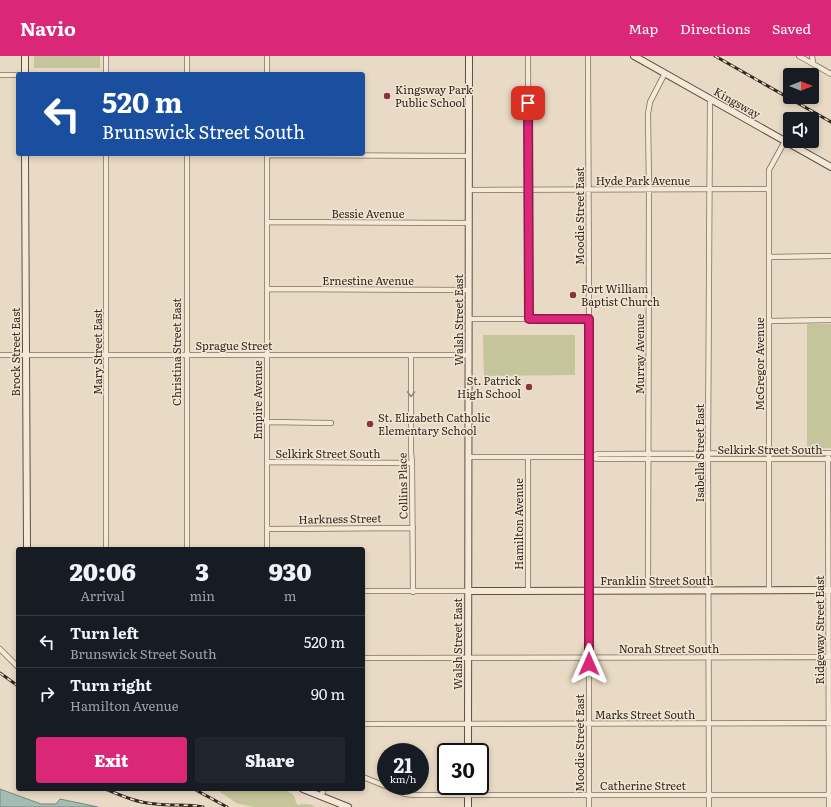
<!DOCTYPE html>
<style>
:root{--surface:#171b24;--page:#20242c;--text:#f1f3f6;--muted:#9ea1a6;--line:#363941;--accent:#db2777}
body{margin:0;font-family:Literata,serif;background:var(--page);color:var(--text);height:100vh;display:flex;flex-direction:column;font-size:15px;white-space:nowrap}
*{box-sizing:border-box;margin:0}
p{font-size:13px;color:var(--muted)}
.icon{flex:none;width:22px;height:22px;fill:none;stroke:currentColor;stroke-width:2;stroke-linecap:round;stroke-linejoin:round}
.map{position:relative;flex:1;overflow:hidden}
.sheet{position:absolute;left:16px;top:491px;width:349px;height:244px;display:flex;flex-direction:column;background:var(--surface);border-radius:4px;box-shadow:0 2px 6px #0003}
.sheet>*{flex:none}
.top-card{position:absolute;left:16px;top:16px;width:349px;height:84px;border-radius:4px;box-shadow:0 2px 6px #0003;background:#1a4fa0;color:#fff;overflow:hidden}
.needle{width:26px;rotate:90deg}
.controls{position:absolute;left:783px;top:12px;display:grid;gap:8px}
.controls a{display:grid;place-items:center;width:36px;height:36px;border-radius:4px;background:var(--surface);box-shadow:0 2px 6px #0003;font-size:20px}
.speed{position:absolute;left:377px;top:687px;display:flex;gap:8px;font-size:20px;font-weight:700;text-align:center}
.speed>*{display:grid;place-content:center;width:52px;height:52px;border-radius:50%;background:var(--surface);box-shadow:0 2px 6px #0003;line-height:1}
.speed small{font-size:10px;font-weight:400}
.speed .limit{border:2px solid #111;border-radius:6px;background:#fff;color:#111}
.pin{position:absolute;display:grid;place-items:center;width:34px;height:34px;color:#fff;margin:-17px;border-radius:8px;box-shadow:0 2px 6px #0006}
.me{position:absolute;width:44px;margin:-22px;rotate:0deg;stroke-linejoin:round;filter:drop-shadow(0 0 3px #0008)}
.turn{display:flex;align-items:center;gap:14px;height:84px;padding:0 20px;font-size:18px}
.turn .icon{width:52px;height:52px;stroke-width:2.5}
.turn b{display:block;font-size:28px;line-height:34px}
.eta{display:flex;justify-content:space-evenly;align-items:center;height:68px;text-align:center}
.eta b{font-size:24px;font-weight:800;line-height:28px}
.primary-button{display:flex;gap:8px;margin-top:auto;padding:8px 20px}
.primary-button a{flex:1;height:46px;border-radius:4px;background:var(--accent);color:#fff;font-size:16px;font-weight:800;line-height:46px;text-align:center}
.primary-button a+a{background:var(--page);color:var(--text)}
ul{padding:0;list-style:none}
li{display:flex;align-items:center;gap:12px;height:52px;padding:0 20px;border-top:1px solid var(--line)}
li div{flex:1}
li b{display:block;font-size:15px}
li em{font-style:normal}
header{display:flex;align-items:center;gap:24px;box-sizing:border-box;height:56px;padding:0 20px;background:var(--accent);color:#fff}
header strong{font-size:19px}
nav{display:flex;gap:22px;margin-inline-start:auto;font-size:14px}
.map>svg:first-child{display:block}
</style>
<header>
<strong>Navio</strong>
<nav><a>Map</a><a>Directions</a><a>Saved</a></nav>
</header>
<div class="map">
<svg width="831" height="751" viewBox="0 0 831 751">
<rect width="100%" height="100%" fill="#e8dac5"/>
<path fill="#c4c59a" d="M34,0H100V12H34Z
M807,268H831V392L807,393Z
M483,279H575V319L484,320Z
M216,733H284C287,735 292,737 294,740C296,744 295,746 298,749C304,748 311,747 315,751H254L236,747Z"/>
<path fill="#a6bcb3" stroke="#6e8980" d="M0,733L41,748H56L60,743L98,751H0Z"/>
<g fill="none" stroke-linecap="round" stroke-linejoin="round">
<defs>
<path id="street" d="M187,0V18
M267,0V18
M528,0L529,263
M588,0L589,259V751
M799,0L831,18
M812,0L813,7
M106,18V0
M0,19H18
M106,98V493
M267,99L469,100
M469,134L769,133
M267,166L469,167
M769,201L831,200
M267,233L469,234
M469,263H589
M769,265L831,264
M0,299H469
M411,299V396L412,407L413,536
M267,366L331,367
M828,397L829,751
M468,401H589L598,398L831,397
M589,401L598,403H831
M267,406L412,407
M267,473L413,472
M187,493V98
M267,493V98
M363,535H468
M528,535V401
M648,535L649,134L648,58L650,46L665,17
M769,535V114L785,85
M0,593L18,611
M363,602L831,601
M363,668L831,667
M363,721L405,738L415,739H831
M321,740L324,733
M709,751L708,398L710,43"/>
<path id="secondary" d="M25,0V18
M634,0L831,111
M25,98L27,493
M468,535L831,534
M468,696L469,0
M303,733L348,751
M468,751V730"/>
</defs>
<use href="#street" stroke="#816d5d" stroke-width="6"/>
<use href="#secondary" stroke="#634e40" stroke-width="8"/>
<use href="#street" stroke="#f4e9d7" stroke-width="4.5"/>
<use href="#secondary" stroke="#f4e9d7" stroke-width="6"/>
<defs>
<path id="rail" d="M715,0L831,66
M0,617L18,630
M105,733C122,740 138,747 156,748C172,750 188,748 203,751
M194,733L227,751"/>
</defs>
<use href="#rail" stroke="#33271f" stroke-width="3"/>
<use href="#rail" stroke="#f1e5d3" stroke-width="1.5" stroke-dasharray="4.5" stroke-linecap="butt"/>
</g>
<defs><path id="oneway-chevron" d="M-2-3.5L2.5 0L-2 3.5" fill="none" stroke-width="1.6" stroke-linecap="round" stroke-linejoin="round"/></defs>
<use stroke="#94887b" href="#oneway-chevron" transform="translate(411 338) rotate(91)"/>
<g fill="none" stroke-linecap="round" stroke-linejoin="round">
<defs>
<path id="route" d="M528,47L529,263H589V608"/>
</defs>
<use href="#route" stroke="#8e194d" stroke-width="10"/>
<use href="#route" stroke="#db2777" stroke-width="7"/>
</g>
<g fill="#89343d" stroke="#f1e5d3" stroke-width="1.5">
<circle cx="387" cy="40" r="4"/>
<circle cx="573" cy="239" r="4"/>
<circle cx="529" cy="331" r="4"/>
<circle cx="370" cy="368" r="4"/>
</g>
<g text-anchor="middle" stroke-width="3" stroke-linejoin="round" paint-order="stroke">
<g font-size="11" fill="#33271f" stroke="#f1e5d3" text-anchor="start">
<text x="395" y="38">Kingsway Park<tspan x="395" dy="13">Public School</tspan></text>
<text x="581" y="237">Fort William<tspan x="581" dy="13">Baptist Church</tspan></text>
<text x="521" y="329" text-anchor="end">St. Patrick<tspan x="521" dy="13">High School</tspan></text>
<text x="378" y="366">St. Elizabeth Catholic<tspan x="378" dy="13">Elementary School</tspan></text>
</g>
<g font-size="11" fill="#33271f" stroke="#f1e5d3">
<text transform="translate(737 47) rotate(29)" y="4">Kingsway</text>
<text x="643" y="129">Hyde Park Avenue</text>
<text x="368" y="162">Bessie Avenue</text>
<text transform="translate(580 160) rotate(-90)" y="4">Moodie Street East</text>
<text x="368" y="229">Ernestine Avenue</text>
<text transform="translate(459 264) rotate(-90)" y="4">Walsh Street East</text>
<text x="234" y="294">Sprague Street</text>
<text transform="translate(16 296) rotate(-90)" y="4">Brock Street East</text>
<text transform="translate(98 296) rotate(-90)" y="4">Mary Street East</text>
<text transform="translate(177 296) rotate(-90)" y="4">Christina Street East</text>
<text transform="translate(640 298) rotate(-90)" y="4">Murray Avenue</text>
<text transform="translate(760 308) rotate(-90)" y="4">McGregor Avenue</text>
<text transform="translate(258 344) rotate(-90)" y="4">Empire Avenue</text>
<text x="770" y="398">Selkirk Street South</text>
<text transform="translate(700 397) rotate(-90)" y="4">Isabella Street East</text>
<text x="328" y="402">Selkirk Street South</text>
<text transform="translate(403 430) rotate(-91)" y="4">Collins Place</text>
<text transform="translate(340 463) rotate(-1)" y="4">Harkness Street</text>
<text transform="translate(519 468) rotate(-90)" y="4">Hamilton Avenue</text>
<text x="657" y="529">Franklin Street South</text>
<text transform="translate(820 574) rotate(-90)" y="4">Ridgeway Street East</text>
<text transform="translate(458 588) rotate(-90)" y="4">Walsh Street East</text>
<text x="669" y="597">Norah Street South</text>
<text x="645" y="663">Marks Street South</text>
<text transform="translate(580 687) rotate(-90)" y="4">Moodie Street East</text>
<text x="643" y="734">Catherine Street</text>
</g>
</g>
</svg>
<div class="controls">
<a><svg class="needle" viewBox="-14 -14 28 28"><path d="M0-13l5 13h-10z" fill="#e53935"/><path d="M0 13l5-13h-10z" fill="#9ea1a6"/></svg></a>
<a><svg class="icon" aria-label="sound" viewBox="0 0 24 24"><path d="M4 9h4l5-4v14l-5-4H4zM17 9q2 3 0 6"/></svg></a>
</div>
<div class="speed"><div>21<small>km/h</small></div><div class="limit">30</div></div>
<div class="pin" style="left:528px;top:47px;background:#d93025"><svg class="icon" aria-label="arrive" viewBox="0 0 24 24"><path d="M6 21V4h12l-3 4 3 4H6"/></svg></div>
<svg class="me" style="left:589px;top:608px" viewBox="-20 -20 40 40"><path d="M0-17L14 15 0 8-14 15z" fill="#db2777" stroke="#fff" stroke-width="4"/></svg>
<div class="top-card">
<div class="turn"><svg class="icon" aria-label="left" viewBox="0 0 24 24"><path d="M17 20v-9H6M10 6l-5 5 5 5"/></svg><div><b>520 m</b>Brunswick Street South</div></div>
</div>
<section class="sheet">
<div class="eta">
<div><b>20:06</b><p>Arrival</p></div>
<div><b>3</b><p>min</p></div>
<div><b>930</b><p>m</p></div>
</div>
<ul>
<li><svg class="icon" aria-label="left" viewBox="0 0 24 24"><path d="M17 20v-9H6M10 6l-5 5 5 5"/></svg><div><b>Turn left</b><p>Brunswick Street South</p></div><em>520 m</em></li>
<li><svg class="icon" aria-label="right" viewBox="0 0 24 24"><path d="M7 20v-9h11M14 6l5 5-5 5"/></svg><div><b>Turn right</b><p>Hamilton Avenue</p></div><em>90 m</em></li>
</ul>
<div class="primary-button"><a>Exit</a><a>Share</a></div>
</section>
</div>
